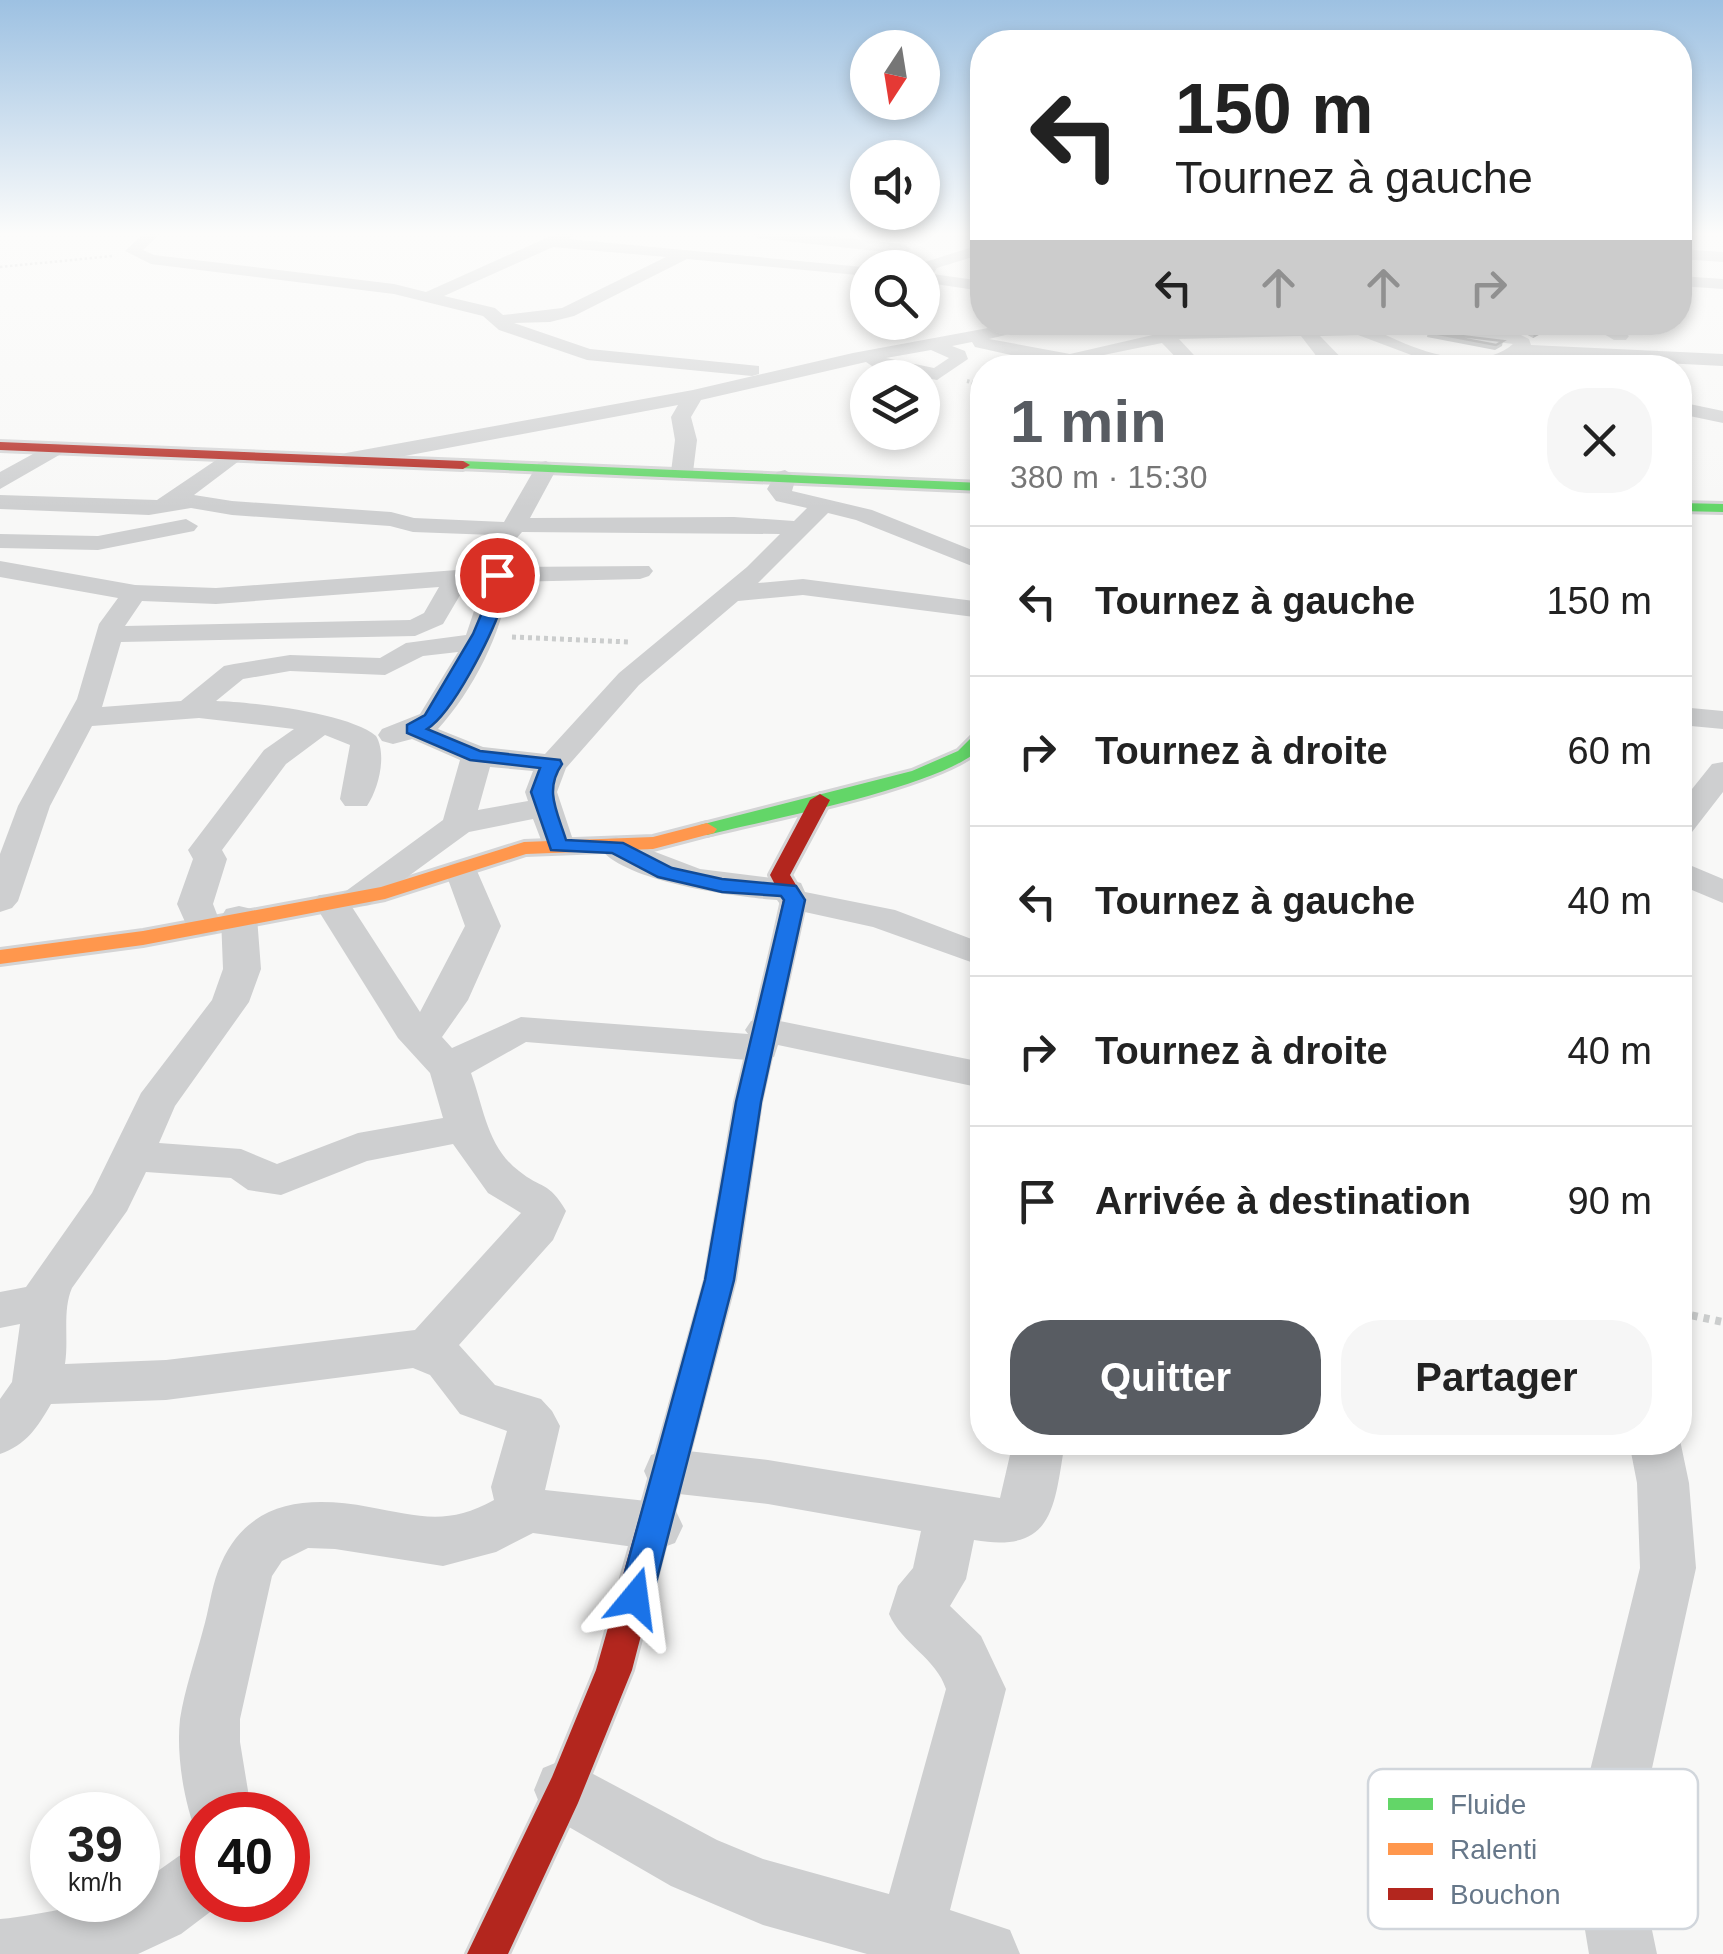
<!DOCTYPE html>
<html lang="fr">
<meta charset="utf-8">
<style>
:root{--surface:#fff;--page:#f6f6f6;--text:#222;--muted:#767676;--line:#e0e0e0;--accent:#585c62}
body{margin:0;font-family:Arial,sans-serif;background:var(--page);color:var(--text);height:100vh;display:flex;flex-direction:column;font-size:38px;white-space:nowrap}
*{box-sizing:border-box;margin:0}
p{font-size:32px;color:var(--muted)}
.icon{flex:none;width:55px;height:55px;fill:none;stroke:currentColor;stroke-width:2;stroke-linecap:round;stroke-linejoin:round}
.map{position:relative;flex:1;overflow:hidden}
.drawer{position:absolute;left:970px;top:355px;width:722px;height:1100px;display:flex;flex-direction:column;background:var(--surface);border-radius:40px;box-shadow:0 5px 15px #0003}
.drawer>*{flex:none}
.hud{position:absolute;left:970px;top:30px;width:722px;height:305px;border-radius:40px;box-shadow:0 5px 15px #0003;background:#fff;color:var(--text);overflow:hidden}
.needle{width:65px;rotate:192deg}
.tools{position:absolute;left:850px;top:30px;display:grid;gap:20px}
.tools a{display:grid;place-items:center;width:90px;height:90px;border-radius:50%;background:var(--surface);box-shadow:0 5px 15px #0003;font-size:50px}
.speed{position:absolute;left:30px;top:1792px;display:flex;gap:20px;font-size:50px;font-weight:700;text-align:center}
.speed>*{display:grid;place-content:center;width:130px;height:130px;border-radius:50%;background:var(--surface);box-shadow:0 5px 15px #0003;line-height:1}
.speed small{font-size:25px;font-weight:400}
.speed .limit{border:15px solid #d22;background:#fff;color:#111}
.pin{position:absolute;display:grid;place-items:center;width:85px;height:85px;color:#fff;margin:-42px;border:5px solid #fff;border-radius:50%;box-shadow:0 2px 10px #0007}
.me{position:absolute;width:110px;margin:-55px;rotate:16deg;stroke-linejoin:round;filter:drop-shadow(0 0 8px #0008)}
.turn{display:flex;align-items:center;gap:35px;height:210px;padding:0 40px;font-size:45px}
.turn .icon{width:130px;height:130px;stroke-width:2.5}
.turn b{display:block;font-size:70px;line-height:85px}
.lanes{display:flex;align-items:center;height:95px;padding:0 40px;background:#0003;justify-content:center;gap:50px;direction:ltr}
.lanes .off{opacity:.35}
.round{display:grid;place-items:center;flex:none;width:105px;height:105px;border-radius:40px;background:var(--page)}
.head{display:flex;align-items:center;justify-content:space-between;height:170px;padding:0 40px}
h1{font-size:60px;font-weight:600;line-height:75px;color:var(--accent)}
.button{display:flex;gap:20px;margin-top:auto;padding:20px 40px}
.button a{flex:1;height:115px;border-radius:40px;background:var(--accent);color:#fff;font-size:40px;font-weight:600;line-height:115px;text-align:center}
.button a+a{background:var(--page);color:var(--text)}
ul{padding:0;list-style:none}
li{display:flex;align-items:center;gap:30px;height:150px;padding:0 40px;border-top:2px solid var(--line)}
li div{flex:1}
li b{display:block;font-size:38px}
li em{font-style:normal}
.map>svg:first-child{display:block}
</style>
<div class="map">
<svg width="1723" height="1954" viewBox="0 0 1723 1954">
<rect width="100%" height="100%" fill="#f8f8f7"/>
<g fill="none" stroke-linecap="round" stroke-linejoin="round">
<defs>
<path id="fast" d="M463,461L982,483V491L458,468V462Z
M1680,503L1723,504V512L1680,511Z
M982,732V747C946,786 766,820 707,835L697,829L700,825L912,771L958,751L976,733Z"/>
<path id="slow" d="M707,823L717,829L714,833L653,849L526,854L385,899L143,945L0,964V950L143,931L381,887L524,842L653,837Z
M785,934L796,941L760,1102L734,1280L701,1405L697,1414L686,1417L675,1414L671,1405L706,1280L736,1102L774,941Z"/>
<path id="jam" d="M0,442L463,461L470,465L463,469L0,450Z
M820,794L830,800L790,875L805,900L796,941L785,948L777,946L774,941L783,900L770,875L810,800Z
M686,1393L697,1396L701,1405L632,1670L578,1803L508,1954H467L552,1777L596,1670L671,1405L675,1396Z"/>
</defs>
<use href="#fast" stroke="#d4d4d5" stroke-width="6"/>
<use href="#slow" stroke="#d4d4d5" stroke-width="6"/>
<use href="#jam" stroke="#d4d4d5" stroke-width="6"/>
<path stroke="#cbcdcd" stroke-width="2.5" stroke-dasharray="2.5 2.5" stroke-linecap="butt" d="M0,267L113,256"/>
<path stroke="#cbcdcd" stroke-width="4" stroke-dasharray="2.5 2.5" stroke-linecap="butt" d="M967,381L982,385"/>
<path stroke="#cbcdcd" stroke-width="5" stroke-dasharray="4 4" stroke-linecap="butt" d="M512,637L629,642"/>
<path stroke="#cbcdcd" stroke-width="8" stroke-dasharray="6 6" stroke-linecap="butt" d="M1680,1313L1723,1322"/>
<path fill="#cecfd0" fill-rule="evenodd" d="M143,234H160L143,250L154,255L394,284L426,292L555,234H575L569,239L873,268H868V276L687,259L574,316L550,322L514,323L590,349L759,366V374L752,376L587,360L499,330L483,316L394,294L151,264L125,251ZM553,247L666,257L562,308L503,315L495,308L444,296Z
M751,234H806L903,244L911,249L903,254L758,238Z
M982,244V254L937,268L933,274L982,281V291L922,282L921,268L925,262Z
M1680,249L1723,252V262L1680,259Z
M1680,276L1723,279V289L1680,286Z
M1021,322H1060L989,339L1070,354L1183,328L1361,322C1402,345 1473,378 1513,344L1382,327L1374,322H1431L1517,333L1529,339L1531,345L1723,354V366L1523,356L1512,362L1525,368H1446L1358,335L1320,336L1351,368L1324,366L1301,336L1179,339L1206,368H1186L1162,343L1089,358L1088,368H1069L975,347L972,342L952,346L965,351L968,359L937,380L875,368L866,362L701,400L691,417L697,440L693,472L682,479L671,472L675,440L671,417L678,405L346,467L335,460L346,453L693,390L853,353ZM931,350L949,358L934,368L886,358Z
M1584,322H1607L1629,336L1626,340H1614Z
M1680,402L1723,411V423L1680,414Z
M53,443L61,444L64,449L61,454L0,489V472Z
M231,450L239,451L242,456L239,461L194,495L232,501L391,512L414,518L504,522L538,463L546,461L557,468L530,518L734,517L794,521L807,508L776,501L767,489L777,472L785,470L796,477L792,491L872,510L982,554V570L856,520L828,513L758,583L803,579L982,602V618L803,595L738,601L639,685L566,768L557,792L575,846L570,853H546L533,819L469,832L369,905L352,907L420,1012L465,926L445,871L450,864L462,861L474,864L501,926L468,1000L442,1037L452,1048L521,1017L748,1034L745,1030L751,1021L765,1018L982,1062V1088L778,1045L774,1057L760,1061L526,1042L471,1073C484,1108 487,1147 519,1171C541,1189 549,1181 566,1211L553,1240L459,1345L495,1385L541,1399L552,1411L560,1426L545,1490L656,1502L675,1509L683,1526L675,1543L656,1550L533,1533L496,1552L443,1566L335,1549L308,1548L282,1561L272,1576L240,1719V1742L252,1815H202V1839L198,1837C184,1804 176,1755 180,1719C185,1688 195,1660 203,1630C209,1610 211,1590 218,1571C244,1501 304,1495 369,1507C418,1516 448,1526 494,1500L491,1487L507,1431L460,1414L430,1375L413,1368L166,1400L51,1404C37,1428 26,1445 0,1454V1399L12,1382L20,1324L0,1328V1292L26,1287L92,1193L141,1093L212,1000L223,969L221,917L226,909L239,906L252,909L257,917L261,969L249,1002L175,1106L159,1143L241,1149L277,1164L358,1133L443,1118L430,1073L398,1038L313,902L319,895L342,894L443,820L460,760L412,739L393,744L382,741L378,735L382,729L420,714L458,652L423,656L385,675L290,671L243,679L216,701C253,702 349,713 376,736C387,754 379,788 367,806H345L340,799L350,745L325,735L286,764L222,850L227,859L213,904L221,925L216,933L203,936L190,933L177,904L193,859L188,850L264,750L294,729L199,718L92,726L50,806L18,901L12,908L0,912V854L18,806L77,699L99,624L118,598L0,577V561L135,585L216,588L497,567L649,566L653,571L649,576L640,579L509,582C503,632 472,692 438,729L483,747L545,754L619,673L747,567L780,534L522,532L509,547L500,549L488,542L493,535L413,532L390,526L232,515L191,508L149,515L0,509V495L157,500ZM483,584L466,635L406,643L380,658L290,655L234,664L224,666L181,701L102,707L121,642L415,636L443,624L466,585ZM439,587L424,613L410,620L125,626L142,601L216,604ZM490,767L533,771L525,792L528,801L478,810ZM453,1144L488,1193L521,1213L415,1330L166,1360L65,1364C69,1339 62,1311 72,1288L127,1211L146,1172L231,1178L248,1190L281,1195L367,1161Z
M186,519L198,526L194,531L98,550L0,548V534L98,536Z
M1680,707L1723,711V729L1680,725Z
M1723,762V792L1692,832L1680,835V804L1712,764Z
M616,837L700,869L789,880L801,883L805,892L895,910L982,943V966L873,927L782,907L777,900C736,897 623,882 599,847L604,840Z
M1680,861L1723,879V903L1680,885Z
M1680,1440L1689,1483L1696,1568L1647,1791V1906L1657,1954H1589L1581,1906L1585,1791L1640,1568L1637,1483L1629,1442Z
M1013,1442H1065C1054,1506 1055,1554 974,1540L966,1579L950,1606L981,1636L1006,1689L950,1910L1010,1930L1020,1954H867L763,1925L671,1886L543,1812L534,1790L543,1768L565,1759L717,1840L763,1859L889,1894L946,1689C936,1658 902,1644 889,1614L898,1586L913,1568L921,1531L768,1504L670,1493L651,1487L644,1471L651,1455L670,1449L768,1460L1000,1498Z
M202,1846V1900H226L181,1934L138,1954H0V1919C46,1915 91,1900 138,1900V1885L179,1856Z"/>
<use href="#fast" fill="#63d668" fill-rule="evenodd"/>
<use href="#slow" fill="#ff974d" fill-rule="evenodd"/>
<use href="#jam" fill="#b3261e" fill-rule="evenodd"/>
</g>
<path fill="#b2b4b5" d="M1462,322H1531L1549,325L1548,330L1533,338L1517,329Z
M1428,332L1503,341L1502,346L1495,350L1427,337Z"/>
<path fill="#919293" d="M1549,325L1548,330L1533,338L1534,334Z"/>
<path fill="#cfd1d2" stroke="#919293" stroke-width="2.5" d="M1503,322H1531L1549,325L1534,334L1519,324Z
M1428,332L1503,341L1496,345Z"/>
<linearGradient id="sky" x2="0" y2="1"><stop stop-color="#9dc1e2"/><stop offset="0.46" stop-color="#fcfcfb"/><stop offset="1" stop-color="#fcfcfb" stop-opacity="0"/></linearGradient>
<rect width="1723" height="508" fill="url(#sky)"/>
<path fill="#1a73e8" stroke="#114b97" stroke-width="2.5" d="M492,572L505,575C504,585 504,597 501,607C491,636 453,713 427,729L480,751L560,760L562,764C544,790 557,811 566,840L623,843L672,868L722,879L796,886L805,900L761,1102L734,1280L652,1598L647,1609L635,1614L623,1609L618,1598L705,1280L736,1102L784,900L781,896L722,892L658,877L612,853L551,850L531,792L540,768L470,760L407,733V725L425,715L473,634L486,603Z"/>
<rect x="1368" y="1769" width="330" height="160" rx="15" fill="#fff" stroke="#d1d6dc" stroke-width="2.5"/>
<rect x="1388" y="1798" width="45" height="12" fill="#63d668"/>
<rect x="1388" y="1843" width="45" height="12" fill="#ff974d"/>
<rect x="1388" y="1888" width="45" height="12" fill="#b3261e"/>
<g font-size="28" fill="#667789">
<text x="1450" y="1814">Fluide</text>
<text x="1450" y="1859">Ralenti</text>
<text x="1450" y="1904">Bouchon</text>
</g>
</svg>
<div class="tools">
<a><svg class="needle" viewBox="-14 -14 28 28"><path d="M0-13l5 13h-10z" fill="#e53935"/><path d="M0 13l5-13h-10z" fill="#767676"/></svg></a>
<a><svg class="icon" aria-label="sound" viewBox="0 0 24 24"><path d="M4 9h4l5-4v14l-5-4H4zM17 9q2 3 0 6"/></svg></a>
<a><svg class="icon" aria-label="search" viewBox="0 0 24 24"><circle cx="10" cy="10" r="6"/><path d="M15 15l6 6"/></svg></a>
<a><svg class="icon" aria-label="layers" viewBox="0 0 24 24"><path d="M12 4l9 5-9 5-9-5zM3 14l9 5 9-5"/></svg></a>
</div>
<div class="speed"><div>39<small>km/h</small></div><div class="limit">40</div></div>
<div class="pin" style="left:497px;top:575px;background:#d93025"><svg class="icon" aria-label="arrive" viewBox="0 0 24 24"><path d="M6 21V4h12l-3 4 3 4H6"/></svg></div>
<svg class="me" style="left:635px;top:1598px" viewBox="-20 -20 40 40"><path d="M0-17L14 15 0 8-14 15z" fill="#1a73e8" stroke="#fff" stroke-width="4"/></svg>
<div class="hud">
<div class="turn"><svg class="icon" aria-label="left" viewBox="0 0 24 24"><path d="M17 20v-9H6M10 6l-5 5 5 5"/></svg><div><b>150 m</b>Tournez à gauche</div></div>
<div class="lanes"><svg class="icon" aria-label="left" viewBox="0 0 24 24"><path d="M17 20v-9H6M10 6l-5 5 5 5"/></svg><svg class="icon off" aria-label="ahead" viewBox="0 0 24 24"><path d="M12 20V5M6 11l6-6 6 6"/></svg><svg class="icon off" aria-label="ahead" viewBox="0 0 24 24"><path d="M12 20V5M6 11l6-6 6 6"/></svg><svg class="icon off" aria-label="right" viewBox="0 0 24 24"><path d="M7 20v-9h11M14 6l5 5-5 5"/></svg></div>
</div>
<section class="drawer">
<div class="head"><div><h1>1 min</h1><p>380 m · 15:30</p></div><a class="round"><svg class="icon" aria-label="close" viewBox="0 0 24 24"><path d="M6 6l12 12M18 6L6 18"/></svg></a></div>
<ul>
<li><svg class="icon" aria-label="left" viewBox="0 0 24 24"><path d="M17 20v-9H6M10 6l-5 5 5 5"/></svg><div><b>Tournez à gauche</b></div><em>150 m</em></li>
<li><svg class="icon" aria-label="right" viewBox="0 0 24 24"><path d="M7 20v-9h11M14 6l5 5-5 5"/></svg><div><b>Tournez à droite</b></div><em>60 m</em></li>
<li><svg class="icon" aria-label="left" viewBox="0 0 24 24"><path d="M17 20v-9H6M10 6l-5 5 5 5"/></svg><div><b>Tournez à gauche</b></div><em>40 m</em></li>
<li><svg class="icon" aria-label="right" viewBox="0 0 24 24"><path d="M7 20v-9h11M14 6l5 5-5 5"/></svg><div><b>Tournez à droite</b></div><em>40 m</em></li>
<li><svg class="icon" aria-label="arrive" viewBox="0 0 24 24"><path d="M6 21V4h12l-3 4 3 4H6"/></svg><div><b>Arrivée à destination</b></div><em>90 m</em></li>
</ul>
<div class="button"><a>Quitter</a><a>Partager</a></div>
</section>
</div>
